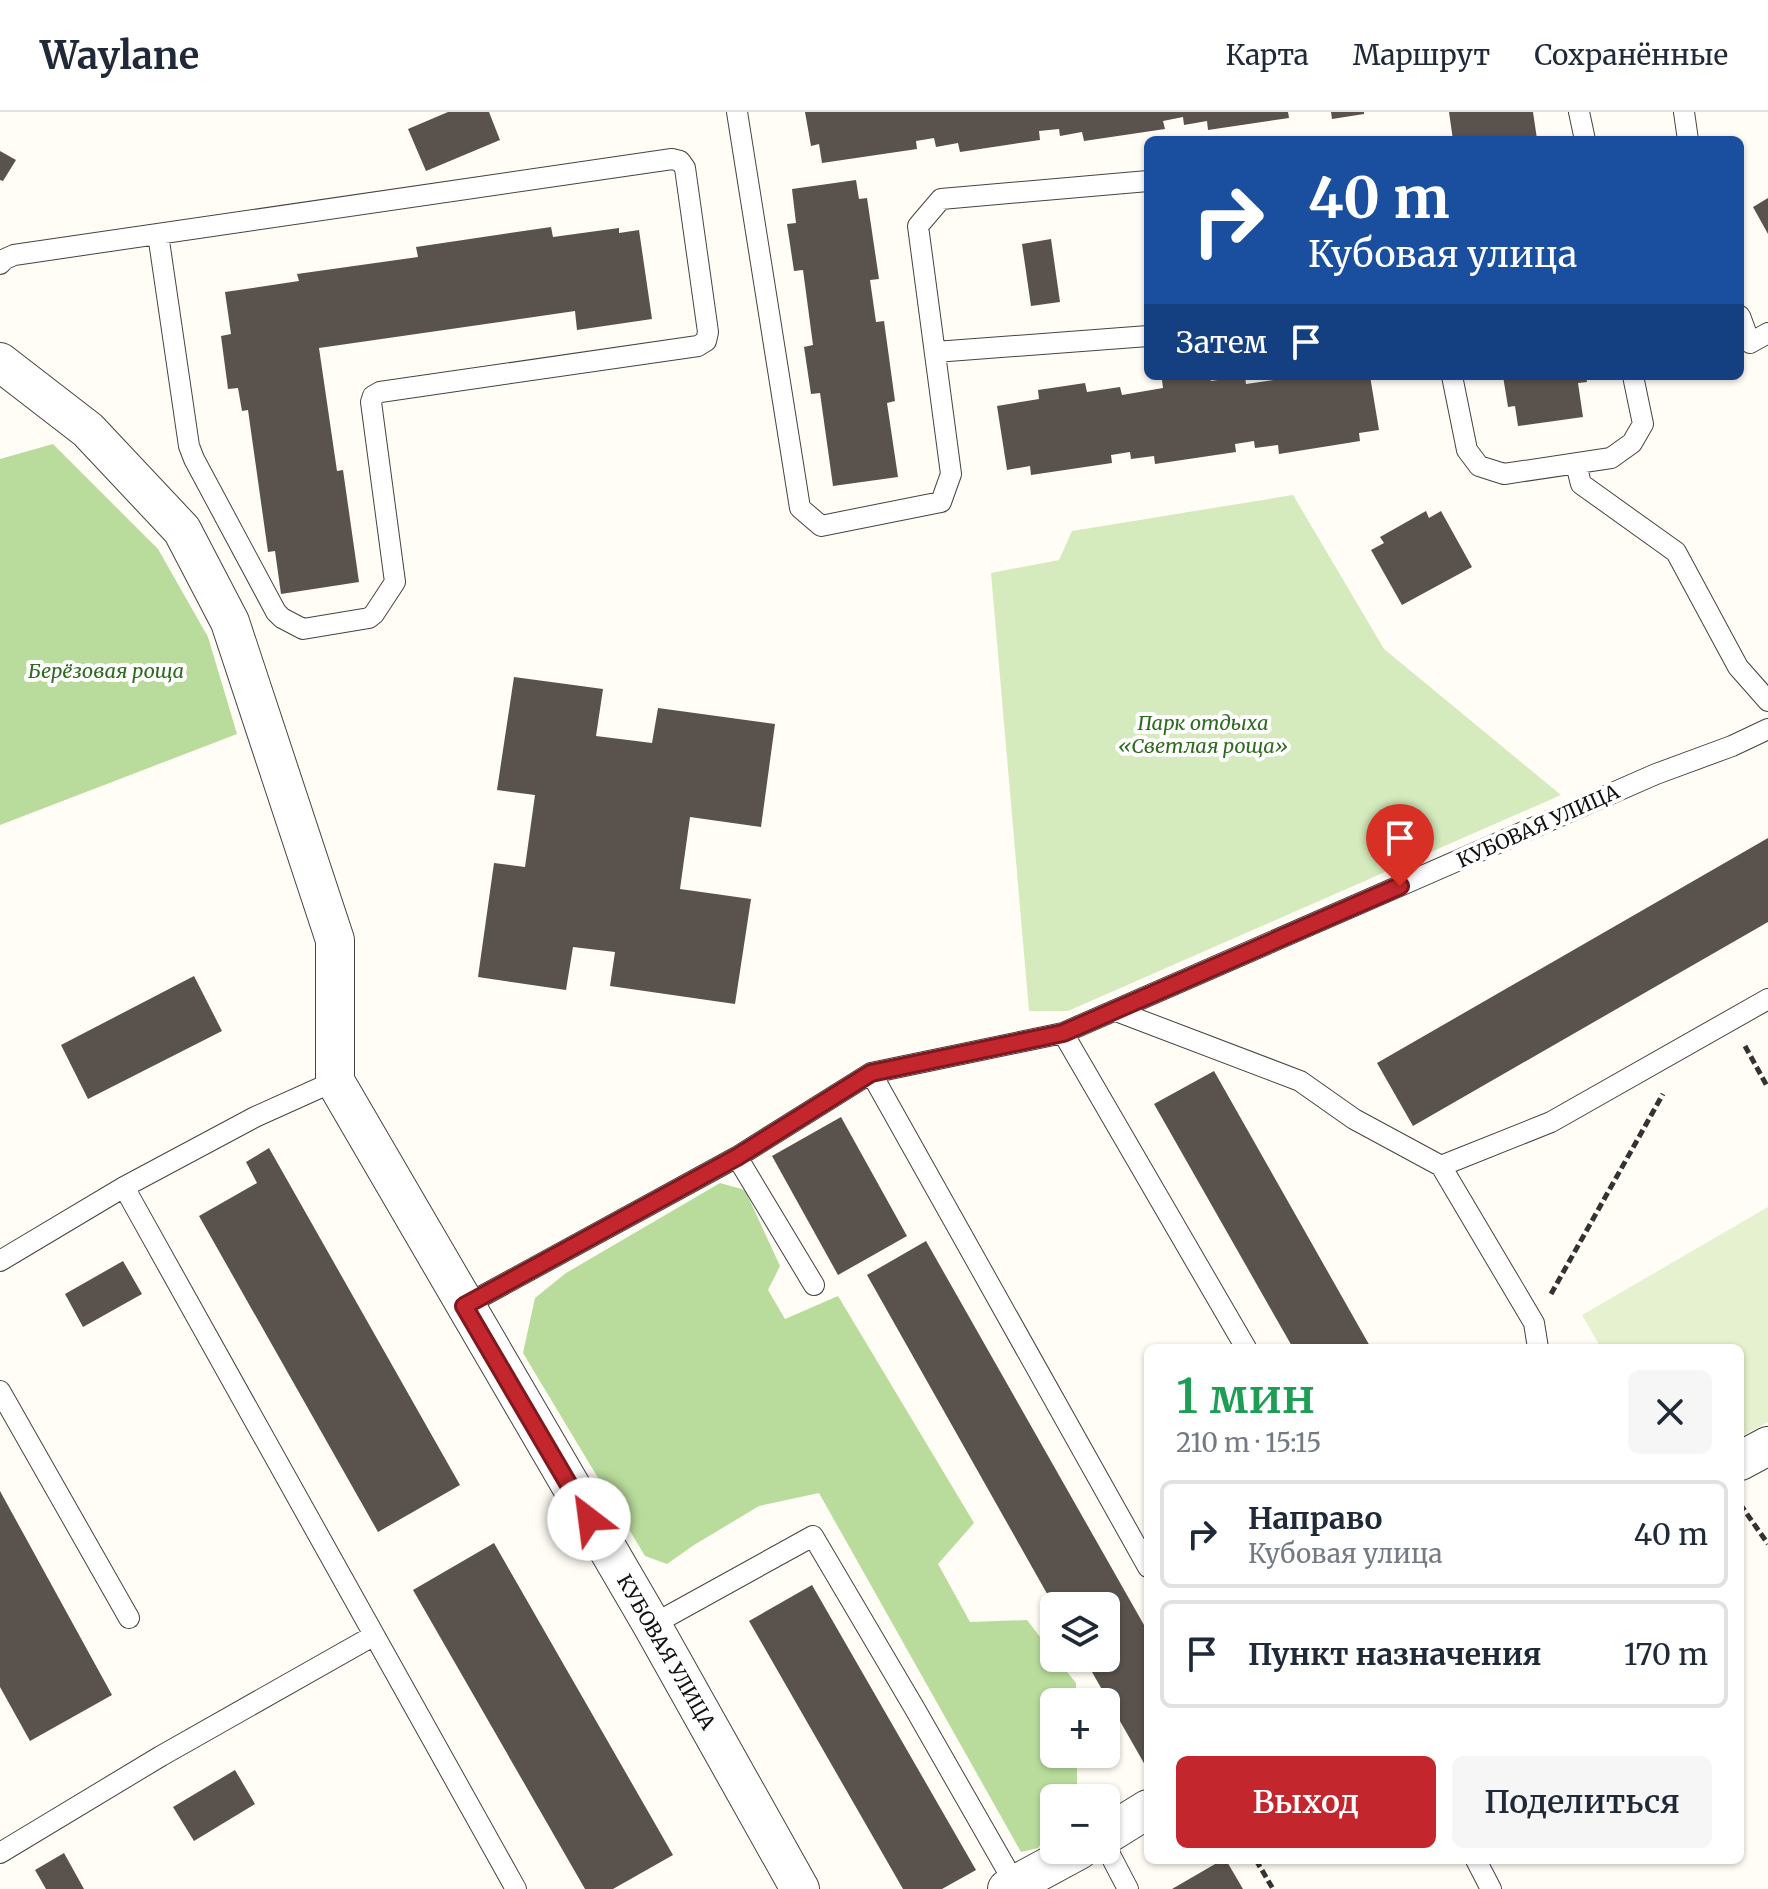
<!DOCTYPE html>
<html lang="ru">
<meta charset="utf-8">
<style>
:root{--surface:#fff;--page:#f6f6f7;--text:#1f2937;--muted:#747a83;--line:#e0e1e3;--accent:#c4262e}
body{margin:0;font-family:Merriweather,serif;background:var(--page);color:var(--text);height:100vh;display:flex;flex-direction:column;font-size:30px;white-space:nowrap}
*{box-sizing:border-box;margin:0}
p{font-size:26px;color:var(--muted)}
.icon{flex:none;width:44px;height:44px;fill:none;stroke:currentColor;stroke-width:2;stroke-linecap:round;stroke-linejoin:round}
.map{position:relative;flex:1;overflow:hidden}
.side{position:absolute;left:1144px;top:1232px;width:600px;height:520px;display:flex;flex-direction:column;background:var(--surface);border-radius:12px;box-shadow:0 2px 6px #0004}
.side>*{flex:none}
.hud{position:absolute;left:1144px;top:24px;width:600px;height:244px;border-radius:12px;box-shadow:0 2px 6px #0004;background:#1a4fa0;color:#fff;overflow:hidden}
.buttons{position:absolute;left:1040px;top:1480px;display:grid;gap:16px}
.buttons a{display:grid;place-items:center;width:80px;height:80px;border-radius:12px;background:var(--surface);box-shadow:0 2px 6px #0004;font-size:40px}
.pin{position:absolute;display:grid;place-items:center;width:68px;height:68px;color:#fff;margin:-82px -34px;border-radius:50% 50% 50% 0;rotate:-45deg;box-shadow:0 0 8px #0007}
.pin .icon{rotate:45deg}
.me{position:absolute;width:88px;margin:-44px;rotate:330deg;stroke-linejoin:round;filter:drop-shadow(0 0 6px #0008)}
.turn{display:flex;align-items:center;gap:28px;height:168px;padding:0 32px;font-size:36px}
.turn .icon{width:104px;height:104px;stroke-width:2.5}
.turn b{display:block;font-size:56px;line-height:68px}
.then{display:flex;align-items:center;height:76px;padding:0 32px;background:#0003;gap:16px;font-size:30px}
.round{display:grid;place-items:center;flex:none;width:84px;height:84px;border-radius:12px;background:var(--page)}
.overview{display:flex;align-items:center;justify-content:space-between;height:136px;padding:0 32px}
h1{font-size:48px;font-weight:600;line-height:60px;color:#1e9e55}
.action{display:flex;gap:16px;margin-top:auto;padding:16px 32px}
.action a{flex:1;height:92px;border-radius:12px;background:var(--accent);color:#fff;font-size:32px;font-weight:600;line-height:92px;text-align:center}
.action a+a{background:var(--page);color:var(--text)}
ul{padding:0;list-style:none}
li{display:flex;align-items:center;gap:24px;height:108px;margin:0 16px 12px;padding:0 16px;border:4px solid var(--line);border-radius:12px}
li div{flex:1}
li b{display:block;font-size:30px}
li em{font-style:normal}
header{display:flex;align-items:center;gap:48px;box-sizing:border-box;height:112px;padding:0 40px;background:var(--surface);border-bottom:2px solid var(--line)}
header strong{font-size:38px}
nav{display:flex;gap:44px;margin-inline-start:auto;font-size:28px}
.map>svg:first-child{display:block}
</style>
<header>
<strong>Waylane</strong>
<nav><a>Карта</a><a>Маршрут</a><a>Сохранённые</a></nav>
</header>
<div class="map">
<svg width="1768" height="1777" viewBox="0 0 1768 1777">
<rect width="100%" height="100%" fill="#fffdf5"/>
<path fill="#d5ebbd" d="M1293,383L1384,537L1561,683L1068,899H1029L991,461L1059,448L1072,419Z"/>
<path fill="#b9dc9c" d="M53,332L158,437L208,525L237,622L0,713V347Z
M720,1071L745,1078L780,1154L768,1178L785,1207L838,1184L974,1411L938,1452L970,1510L1027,1508L1054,1543V1546H1056L1076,1571V1590H1054V1642H1077V1677L1071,1686H1054V1712L1038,1736L1021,1740L819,1381L759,1394L694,1433L667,1452L645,1444L523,1241L535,1186L566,1161Z"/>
<path fill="#e6f2cf" d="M1768,1095V1310L1740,1325V1236H1601L1582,1203Z"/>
<path fill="#5a524d" d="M448,0H489L500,28L426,59L408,17Z
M805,0H1288L1289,6L1208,18L1207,9L1184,13L1183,5L1163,9L1165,17L1084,29L1082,20L1060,24L1059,17L1039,19L1040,28L960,40L958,31L936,35L934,26L916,29L917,37L822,51L819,32L811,34Z
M1331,0H1364V2L1332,7Z
M1449,0H1533L1537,27L1453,28Z
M0,39L16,48L3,69L0,68Z
M856,68L859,87L867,86L879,167L870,168L876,210L884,209L895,289L887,291L898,365L833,374L820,281L811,282L804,235L813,233L803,158L794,159L787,112L796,111L792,77Z
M1768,86V122L1753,95Z
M551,115L553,125L619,116V121L639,118L652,207L577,218L575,199L319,236L337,359L343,358L359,470L281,482L275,439L268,440L248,298L242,299L238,276L228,277L221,224L231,222L225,180L299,169L297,162L418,145L416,135Z
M1051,127L1060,190L1031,194L1022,132Z
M1186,264H1210L1211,269L1245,264L1246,272L1288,266L1287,264H1370L1379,318L1359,321L1360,329L1279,342L1278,333L1255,336L1254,329L1235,332L1236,340L1155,352L1154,344L1131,347L1130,340L1111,343L1112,351L1031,363L1030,354L1007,358L997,294L1039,287L1038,278L1085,271L1087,280L1120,275L1122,283L1163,276L1162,268Z
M1503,264H1586L1587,270L1578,271L1583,305L1518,314L1515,294L1508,295Z
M1426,399L1429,406L1441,399L1472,455L1402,493L1371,438L1384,431L1380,425Z
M514,565L603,577L596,624L652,631L658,596L775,612L761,715L690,705L680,777L751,787L735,892L610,874L615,840L573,835L566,878L478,865L494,751L525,755L535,683L497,678Z
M1768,726V810L1413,1014L1377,951Z
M194,864L222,919L88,987L61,933Z
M1214,959L1371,1236H1293L1154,992Z
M841,1005L907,1124L838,1163L772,1044Z
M269,1036L460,1373L378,1420L199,1104L257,1071L246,1050Z
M926,1129L1148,1520V1651L1145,1653L1084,1546H1106V1494H1054L867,1163Z
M123,1149L142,1182L83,1215L65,1182Z
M0,1379L112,1583L30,1629L0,1575Z
M494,1431L673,1743L613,1777H585L413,1478Z
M812,1473L976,1758L942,1777H903L749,1509Z
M235,1658L255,1692L194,1729L173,1695Z
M64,1741L84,1777H46L35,1758Z
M1222,1748H1226L1243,1777H1172Z"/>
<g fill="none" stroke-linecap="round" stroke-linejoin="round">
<defs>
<path id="lane" d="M737,0L800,396L821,414L941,390L951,362L918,114L941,87L1148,69
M1579,0L1585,28
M1684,0L1688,28
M0,152L5,147L14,143L672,47L680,49L685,56L708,220L706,229L698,234L380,280L373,284L371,290L395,470L374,502L369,506L303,517L282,506L276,500L194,347L189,334L158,122
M1740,204L1750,231L1768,221
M935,240L1148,224
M1452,264L1467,338L1479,354L1504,362L1611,346L1632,331L1643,312L1633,264
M1576,352L1581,372L1676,440L1738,555L1768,589
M1116,899L1300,969L1354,1007L1441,1054L1551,1010L1768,887
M1063,921L1246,1236
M871,961L1148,1455
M737,1045L814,1173
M1441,1054L1534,1211L1538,1236
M124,1075L516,1777
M0,1149L124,1075L255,1005L335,969
M464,1194L737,1045L871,961L1063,921L1656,662L1732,634L1768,617
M0,1279L129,1506
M652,1513L813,1424L915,1597L1015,1772
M1106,1735L1128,1777
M0,1741L161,1644L373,1524
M1476,1748L1491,1777"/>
<path id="street" d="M0,250L88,318L182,418L230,510L335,828V969L652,1513L800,1777
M1740,1349L1768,1334
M1106,1723L1148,1697
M1007,1777L1079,1738"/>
</defs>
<use href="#lane" stroke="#444" stroke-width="22"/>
<use href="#street" stroke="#444" stroke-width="40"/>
<path stroke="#333" stroke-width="5" stroke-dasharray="8 4" stroke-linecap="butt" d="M1745,934L1768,976
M1551,1182L1663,982
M1740,1392L1768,1432
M1256,1748L1273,1777"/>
<use href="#lane" stroke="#fff" stroke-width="20"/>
<use href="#street" stroke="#fff" stroke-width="38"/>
</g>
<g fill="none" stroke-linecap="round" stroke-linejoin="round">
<defs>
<path id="route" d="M589,1407L464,1194L737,1045L871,961L1063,921L1400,774"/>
</defs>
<use href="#route" stroke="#7f191e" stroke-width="20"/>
<use href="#route" stroke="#c4262e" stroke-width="14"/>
</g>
<g text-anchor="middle" stroke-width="8" stroke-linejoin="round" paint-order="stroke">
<g font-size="20" font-style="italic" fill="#2f6b1f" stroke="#fff">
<text x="106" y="566">Берёзовая роща</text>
<text x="1203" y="618">Парк отдыха<tspan x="1203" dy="23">«Светлая роща»</tspan></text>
</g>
<g font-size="20" fill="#111" stroke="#fff">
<text transform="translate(1538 714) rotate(-24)" y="7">КУБОВАЯ УЛИЦА</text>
<text transform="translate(666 1540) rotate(60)" y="7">КУБОВАЯ УЛИЦА</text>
</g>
</g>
</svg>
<div class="buttons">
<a><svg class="icon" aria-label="layers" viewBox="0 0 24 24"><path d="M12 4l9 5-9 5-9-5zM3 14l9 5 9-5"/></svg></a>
<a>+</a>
<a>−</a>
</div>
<div class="pin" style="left:1400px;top:774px;background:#d93025"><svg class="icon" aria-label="arrive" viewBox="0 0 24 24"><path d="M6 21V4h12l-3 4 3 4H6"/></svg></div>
<svg class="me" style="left:589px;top:1407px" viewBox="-20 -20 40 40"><circle r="19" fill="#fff"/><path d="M0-13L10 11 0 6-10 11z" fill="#c4262e"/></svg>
<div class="hud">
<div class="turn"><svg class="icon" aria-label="right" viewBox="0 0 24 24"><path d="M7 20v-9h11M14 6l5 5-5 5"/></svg><div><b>40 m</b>Кубовая улица</div></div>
<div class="then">Затем<svg class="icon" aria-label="arrive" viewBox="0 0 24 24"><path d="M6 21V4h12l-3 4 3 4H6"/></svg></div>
</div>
<section class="side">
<div class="overview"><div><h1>1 мин</h1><p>210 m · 15:15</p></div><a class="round"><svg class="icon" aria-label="close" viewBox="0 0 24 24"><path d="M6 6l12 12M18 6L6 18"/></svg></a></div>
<ul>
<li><svg class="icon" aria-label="right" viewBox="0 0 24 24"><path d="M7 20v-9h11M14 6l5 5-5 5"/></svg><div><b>Направо</b><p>Кубовая улица</p></div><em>40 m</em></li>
<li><svg class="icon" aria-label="arrive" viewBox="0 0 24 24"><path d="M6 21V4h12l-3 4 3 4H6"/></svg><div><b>Пункт назначения</b></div><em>170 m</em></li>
</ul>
<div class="action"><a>Выход</a><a>Поделиться</a></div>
</section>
</div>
